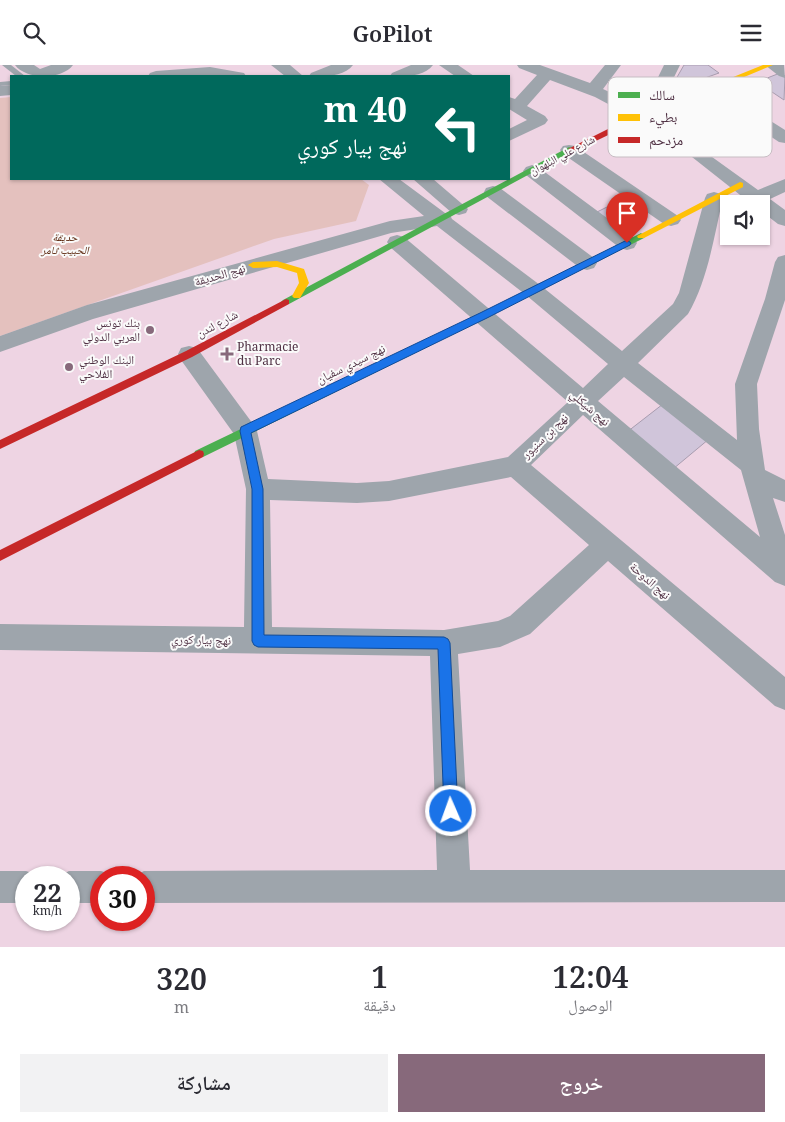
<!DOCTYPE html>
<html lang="ar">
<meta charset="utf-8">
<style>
:root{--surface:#fff;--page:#f2f2f3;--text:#2b2b33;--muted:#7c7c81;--accent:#87697b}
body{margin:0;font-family:"Noto Serif","Noto Naskh Arabic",serif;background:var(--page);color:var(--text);direction:rtl;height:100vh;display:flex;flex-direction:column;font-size:19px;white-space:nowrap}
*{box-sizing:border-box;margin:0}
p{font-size:16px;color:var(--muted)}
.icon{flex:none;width:28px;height:28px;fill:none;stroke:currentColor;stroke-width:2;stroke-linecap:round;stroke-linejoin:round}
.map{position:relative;height:882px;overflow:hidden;direction:ltr}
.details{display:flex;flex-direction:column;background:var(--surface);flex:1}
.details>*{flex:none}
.banner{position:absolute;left:10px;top:10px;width:500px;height:105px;border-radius:0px;box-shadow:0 1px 4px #0004;direction:rtl;background:#00695c;color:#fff;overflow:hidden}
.fabs{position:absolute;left:720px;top:130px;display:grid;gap:10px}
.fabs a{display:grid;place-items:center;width:50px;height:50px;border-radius:0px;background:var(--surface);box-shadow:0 1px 4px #0004;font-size:25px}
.speed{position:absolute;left:15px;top:801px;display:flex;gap:10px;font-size:25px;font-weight:700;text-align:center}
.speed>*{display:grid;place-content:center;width:65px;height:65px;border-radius:50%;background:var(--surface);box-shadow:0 1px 4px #0004;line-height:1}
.speed small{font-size:12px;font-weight:400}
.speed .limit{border:8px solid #d22;background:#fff;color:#111}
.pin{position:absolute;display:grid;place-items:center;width:42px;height:42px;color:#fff;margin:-51px -21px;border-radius:50% 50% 50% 0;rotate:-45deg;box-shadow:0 0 5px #0007}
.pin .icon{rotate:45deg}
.me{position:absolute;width:55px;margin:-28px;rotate:358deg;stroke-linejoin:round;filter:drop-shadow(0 0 4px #0008)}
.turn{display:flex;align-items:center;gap:18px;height:105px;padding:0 20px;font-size:22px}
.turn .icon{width:65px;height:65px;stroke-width:2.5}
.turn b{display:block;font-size:35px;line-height:42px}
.eta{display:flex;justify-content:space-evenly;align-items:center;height:85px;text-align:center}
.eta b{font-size:30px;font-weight:600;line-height:35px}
.cta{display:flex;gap:10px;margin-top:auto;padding:10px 20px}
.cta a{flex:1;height:58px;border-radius:0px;background:var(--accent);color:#fff;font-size:20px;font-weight:600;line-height:58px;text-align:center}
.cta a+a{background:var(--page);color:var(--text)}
header{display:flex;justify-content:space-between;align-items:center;height:65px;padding:0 20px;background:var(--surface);font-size:22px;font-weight:600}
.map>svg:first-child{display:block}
</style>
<header><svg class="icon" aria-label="menu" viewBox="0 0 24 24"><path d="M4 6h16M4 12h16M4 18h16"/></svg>GoPilot<svg class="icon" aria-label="search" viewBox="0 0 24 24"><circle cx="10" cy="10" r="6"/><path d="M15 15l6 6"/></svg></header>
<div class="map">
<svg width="785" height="882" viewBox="0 0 785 882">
<rect width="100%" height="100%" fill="#eed4e3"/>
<path fill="#e4c1be" d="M11,32V114H361L369,120L356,156L274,174L0,271V33Z"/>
<path fill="#d0c5da" stroke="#a89caf" d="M684,0H708L719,8L691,18L676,14Z
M780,8L785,11L784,35L757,17Z
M636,138L649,146L618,165L595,148L609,141L619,148Z
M663,339L709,374L673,404L627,367Z"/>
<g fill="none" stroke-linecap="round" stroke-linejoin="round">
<path fill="#9ea5ac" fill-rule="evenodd" d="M2,0H11L25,11H16Z
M11,16V20L0,21V17Z"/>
<path fill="#9ea5ac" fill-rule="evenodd" d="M15,0H34L40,4L51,0H73C62,15 26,15 15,0Z
M271,0H290L303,11H285Z
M331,0H353C344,12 322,12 309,11L311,8Z
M411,0H433C424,12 403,12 390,11L392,8Z
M439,0H458L474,11H455Z
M517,0H540L590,18L605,0H621L603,24L643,43L664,0H680L655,51L758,125L785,114V127L770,134L785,145V161L778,159L761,146V139L749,137L692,92L638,55L595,32L550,15L527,41L545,51L548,55L545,59L509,76V64L527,55L509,44V32L515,34L537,10L519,3Z
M765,0H784L785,13L779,11Z
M210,2L244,8L246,11H148L150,8L156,6Z
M708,18L714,20L785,65V78L779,77L702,26L700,23L702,20Z
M11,20V30L0,31V21Z
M569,80L575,81L678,151L681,155L678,159L671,161L664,159L563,89L560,85L563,81Z
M532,100L538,102L634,173L637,178L634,183L627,185L620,183L526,110L523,106L526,102Z
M379,114H399L445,148L450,150L452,154L540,220L622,286L673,239L679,228L705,133L707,129L714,127L721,129L723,133C714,171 708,215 688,249L638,298L737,375L735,319L765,234L775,197L778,192L785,190V235L757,319L759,364L765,405L785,415V437L773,433L785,470V521L775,517L583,350L531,400L785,612V645L775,641L608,496L530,569L500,582L458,589L470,805H785V837L144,838V812H132L144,806L437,805L430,591L0,585V559L244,562L246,424L234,369L181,295L178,289L181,283L189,281L197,283L253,359L257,366L268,414L357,418L389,416L508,392L568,337L390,182L387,177L390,172L397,170L404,172L583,323L608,299L526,230L437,161L391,168L93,254L0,287V271L87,240L390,156L424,151ZM624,312L741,405L760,472L598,336ZM511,412L589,480L510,551L498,556L444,565L272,562L270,435L357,438L389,436Z
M413,114H433L468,144L466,148L459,150L452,148Z
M493,121L500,123L594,193L597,198L594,203L587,205L580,203L486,131L484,127L486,123Z
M0,806H26L38,810V812H26V838H0Z
M69,806H101L113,810V812H101V838H69V812H57Z"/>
<path fill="#4caf50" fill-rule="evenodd" d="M569,82L576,84L289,239H283L281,237L283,235Z
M641,168L645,171L644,173L486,253L203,392H195L194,389L195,386L480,249Z"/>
<path fill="#ffc107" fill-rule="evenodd" d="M763,0H773L713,25L706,23Z
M740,117L743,118V122L644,173H638L637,171Z
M277,196L304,204L309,218L300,233H294L292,231L299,218L297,208L277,202L253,203L248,200L253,197Z"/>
<path fill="#c62828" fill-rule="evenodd" d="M707,21L714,23L652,49L575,86L568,84L646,45Z
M286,234L289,235V239L192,292L0,384V375L186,286Z
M199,385L203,386L204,389L203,392L0,496V485Z"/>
</g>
<path fill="#1a73e8" stroke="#114b97" d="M627,175L631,178L630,180L487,253L251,368L263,424L264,570L444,572L448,574L450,578L458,746L456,752L451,754L446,752L444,746L438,584L258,582L254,580L252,576V424L240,366L241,362L480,248Z"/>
<g fill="#87697b" stroke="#fafafa" stroke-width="2">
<circle cx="150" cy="265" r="5"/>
<path d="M224.5 281.5h5v5h5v5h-5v5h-5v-5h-5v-5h5z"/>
<circle cx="69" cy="302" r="5"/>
</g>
<g text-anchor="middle" stroke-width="4" stroke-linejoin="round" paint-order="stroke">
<g font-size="11" fill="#4f3043" stroke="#fafafa">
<text transform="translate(562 90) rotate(-28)" y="4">شارع علي البلهوان</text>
</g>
<g font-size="11" font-style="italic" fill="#531c01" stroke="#fafafa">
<text x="65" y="176">حديقة<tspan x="65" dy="13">الحبيب ثامر</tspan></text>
</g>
<g font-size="12" fill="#4f3043" stroke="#fafafa">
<text transform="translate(220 210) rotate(-16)" y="4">نهج الحديقة</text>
<text transform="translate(217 259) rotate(-28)" y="4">شارع لندن</text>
<text transform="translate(351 299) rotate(-26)" y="4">نهج سيدي سفيان</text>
<text transform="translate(590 343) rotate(41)" y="4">نهج شيكلي</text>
<text transform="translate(545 371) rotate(-44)" y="4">نهج بن سنيور</text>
<text transform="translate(650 516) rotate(41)" y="4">نهج الدوحة</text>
<text transform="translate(201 575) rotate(1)" y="4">نهج بيار كوري</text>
</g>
<g font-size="12" fill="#4f3043" stroke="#fafafa" text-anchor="start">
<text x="140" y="262" text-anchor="end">بنك تونس<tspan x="140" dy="14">العربي الدولي</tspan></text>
<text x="237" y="286">Pharmacie<tspan x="237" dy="14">du Parc</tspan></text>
<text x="79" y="299">البنك الوطني<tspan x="79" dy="14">الفلاحي</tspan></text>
</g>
</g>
<rect x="608" y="12" width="164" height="80" rx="8" fill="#fafafa" stroke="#c7bdc3" stroke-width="1"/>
<rect x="618" y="27" width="22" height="6" fill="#4caf50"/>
<rect x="618" y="49" width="22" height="7" fill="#ffc107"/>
<rect x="618" y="72" width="22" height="6" fill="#c62828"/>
<g font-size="14" fill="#4f3043">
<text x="649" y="35">سالك</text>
<text x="649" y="57">بطيء</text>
<text x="649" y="80">مزدحم</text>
</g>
</svg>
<div class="fabs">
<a><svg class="icon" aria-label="sound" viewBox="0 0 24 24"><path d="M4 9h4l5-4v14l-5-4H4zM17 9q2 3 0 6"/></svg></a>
</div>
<div class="speed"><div>22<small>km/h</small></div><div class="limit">30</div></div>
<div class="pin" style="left:627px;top:178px;background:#d93025"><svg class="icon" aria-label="arrive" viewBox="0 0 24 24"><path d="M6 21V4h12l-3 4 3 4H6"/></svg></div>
<svg class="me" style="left:451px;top:746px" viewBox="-20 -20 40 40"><circle r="17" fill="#1a73e8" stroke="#fff" stroke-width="3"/><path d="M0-11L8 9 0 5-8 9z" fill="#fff"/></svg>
<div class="banner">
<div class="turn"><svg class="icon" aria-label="left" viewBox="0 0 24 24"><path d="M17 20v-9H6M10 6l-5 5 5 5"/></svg><div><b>40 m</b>نهج بيار كوري</div></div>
</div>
</div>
<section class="details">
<div class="eta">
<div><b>12:04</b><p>الوصول</p></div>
<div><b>1</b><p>دقيقة</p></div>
<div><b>320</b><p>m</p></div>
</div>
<div class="cta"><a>خروج</a><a>مشاركة</a></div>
</section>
